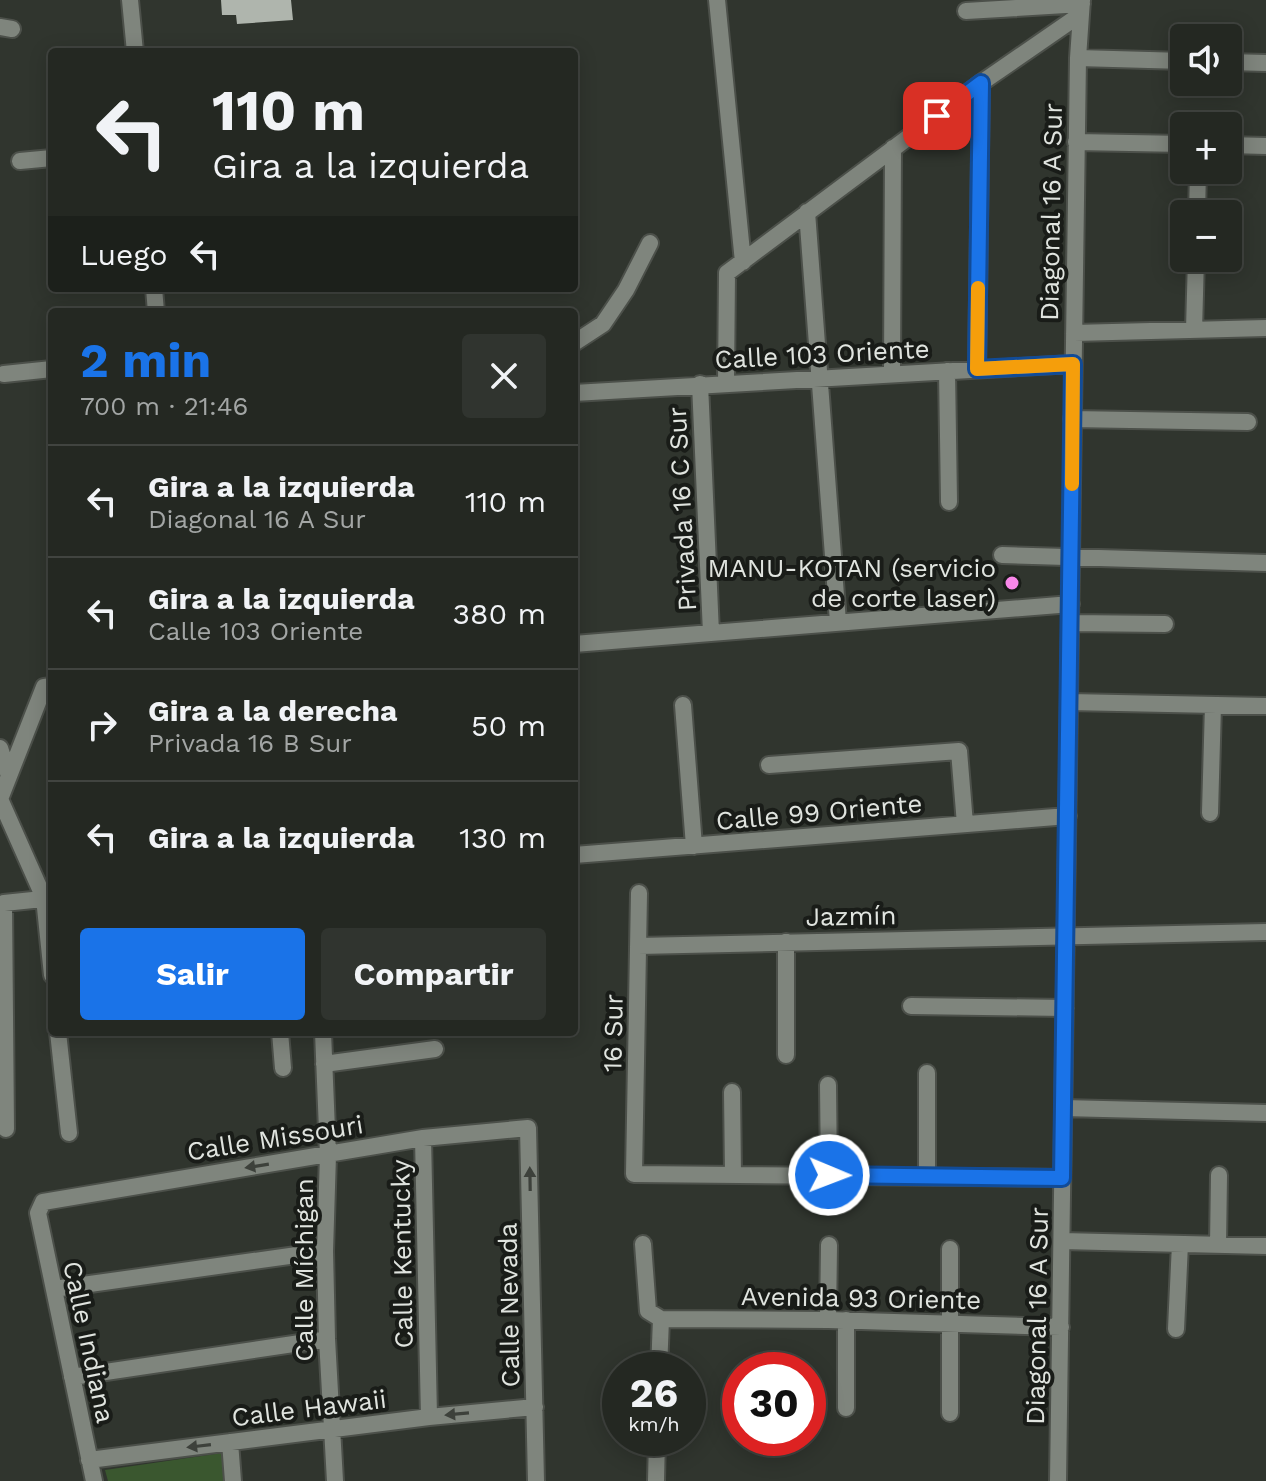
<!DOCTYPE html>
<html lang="es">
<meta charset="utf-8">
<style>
:root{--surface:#242822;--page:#30342f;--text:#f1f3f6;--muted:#a3a6a5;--line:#414440;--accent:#1a73e8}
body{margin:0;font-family:"Work Sans",sans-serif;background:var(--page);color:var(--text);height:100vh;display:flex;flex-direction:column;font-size:30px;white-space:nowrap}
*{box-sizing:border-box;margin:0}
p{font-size:26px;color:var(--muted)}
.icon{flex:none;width:44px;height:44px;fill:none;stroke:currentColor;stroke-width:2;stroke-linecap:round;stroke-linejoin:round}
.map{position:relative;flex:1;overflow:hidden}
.details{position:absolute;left:48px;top:308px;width:530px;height:728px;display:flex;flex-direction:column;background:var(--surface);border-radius:8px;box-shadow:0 4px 20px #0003,0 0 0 2px var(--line)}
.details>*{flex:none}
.top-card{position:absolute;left:48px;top:48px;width:530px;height:244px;border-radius:8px;box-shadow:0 4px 20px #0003,0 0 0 2px var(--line);background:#242822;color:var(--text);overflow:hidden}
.buttons{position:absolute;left:1170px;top:24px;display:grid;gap:16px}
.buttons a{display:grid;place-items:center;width:72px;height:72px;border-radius:8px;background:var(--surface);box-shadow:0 4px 20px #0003,0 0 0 2px var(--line);font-size:40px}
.speed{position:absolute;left:602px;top:1352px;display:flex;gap:16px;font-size:40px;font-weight:700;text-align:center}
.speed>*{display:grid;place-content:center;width:104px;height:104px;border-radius:50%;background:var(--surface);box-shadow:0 4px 20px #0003,0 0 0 2px var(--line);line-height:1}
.speed small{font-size:20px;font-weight:400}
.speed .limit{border:12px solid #d22;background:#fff;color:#111}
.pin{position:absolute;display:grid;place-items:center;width:68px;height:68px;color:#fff;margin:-34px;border-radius:16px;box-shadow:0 4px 12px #0006}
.me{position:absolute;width:88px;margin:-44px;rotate:91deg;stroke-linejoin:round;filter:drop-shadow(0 0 6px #0008)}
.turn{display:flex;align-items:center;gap:28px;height:168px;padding:0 32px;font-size:36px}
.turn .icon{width:104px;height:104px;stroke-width:2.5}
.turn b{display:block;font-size:56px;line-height:68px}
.then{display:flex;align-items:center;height:76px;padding:0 32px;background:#0003;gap:16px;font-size:30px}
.round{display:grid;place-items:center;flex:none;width:84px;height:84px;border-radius:8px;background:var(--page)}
.overview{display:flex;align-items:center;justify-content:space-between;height:136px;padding:0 32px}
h1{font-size:48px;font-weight:700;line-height:60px;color:var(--accent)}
.primary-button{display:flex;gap:16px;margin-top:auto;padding:16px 32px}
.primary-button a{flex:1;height:92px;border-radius:8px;background:var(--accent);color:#fff;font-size:32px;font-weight:700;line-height:92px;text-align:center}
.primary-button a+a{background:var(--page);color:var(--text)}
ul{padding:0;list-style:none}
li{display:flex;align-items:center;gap:24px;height:112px;padding:0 32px;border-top:2px solid var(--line)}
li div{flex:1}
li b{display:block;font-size:30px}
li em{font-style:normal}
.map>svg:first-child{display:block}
</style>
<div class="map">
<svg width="1266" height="1481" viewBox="0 0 1266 1481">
<rect width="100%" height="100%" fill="#30352e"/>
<path fill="#3a572f" d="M222,1453L224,1481H108L105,1470Z"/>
<path fill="#afb5ad" d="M221,0H291L293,20L237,24L236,15H222Z"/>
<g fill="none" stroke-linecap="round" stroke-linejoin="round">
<defs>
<path id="minor" d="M130,0L135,52
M717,0L743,262
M966,11L1082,4
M0,27L12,29
M1078,58L1184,61
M1228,62L1266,63
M1076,142L1184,144
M1228,145L1266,146
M20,161L52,158
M807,212L838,622
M1197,214L1198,170
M154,288L156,312
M1194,330L1196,258
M1074,333L1266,328
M574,343L603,324L626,290L650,243
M977,369L981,83
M947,371L949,502
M892,373L893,148
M4,374L52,369
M726,383L727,273L981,83L1081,14
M700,384L711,633
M574,393L1073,364
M1072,419L1248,422
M1002,555L1266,563
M1070,623L1165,624
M574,644L1071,604
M1069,702L1266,706
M683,705L694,846
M0,748L9,776
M769,765L959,751L965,824
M0,799L44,898L52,975
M0,799L44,687L52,686
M1210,813L1213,705
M574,855L1068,816
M639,893L634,1174L1062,1178
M638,946L1266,932
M911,1006L1065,1008
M58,1032L69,1133
M280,1032L283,1068
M323,1032L328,1155L325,1251L327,1339L335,1481
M786,1055V942
M324,1064L435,1049
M927,1073V1176
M828,1085L829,1175
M732,1092L733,1174
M1063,1108L1266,1113
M6,1129L4,903L52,898
M423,1138L429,1417
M1062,1241L1266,1246
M643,1244L648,1311L661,1319
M1218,1245L1219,1175
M54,1289L325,1251
M661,1319L828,1320L1061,1327
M828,1320L829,1245
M846,1320V1408
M1176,1329L1180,1244
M659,1370L661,1319
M72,1377L327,1339
M950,1413V1249
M230,1442L233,1481
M89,1460L429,1417L535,1407
M94,1481L38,1213L43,1202L423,1138L528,1128L536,1481
M656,1481L657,1438
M1058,1481L1078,58L1082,0"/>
</defs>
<use href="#minor" stroke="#4c504a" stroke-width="20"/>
<use href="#minor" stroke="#7f857d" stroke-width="16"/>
</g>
<defs><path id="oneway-solid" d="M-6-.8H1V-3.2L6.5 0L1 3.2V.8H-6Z" transform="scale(2)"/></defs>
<g fill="#3d413b">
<use href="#oneway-solid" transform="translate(257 1166) rotate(171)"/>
<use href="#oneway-solid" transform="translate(530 1179) rotate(-91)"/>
<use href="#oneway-solid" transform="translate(457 1414) rotate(175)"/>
<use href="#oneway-solid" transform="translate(199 1446) rotate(173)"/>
</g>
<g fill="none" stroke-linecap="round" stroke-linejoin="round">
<defs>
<path id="route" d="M829,1175L1062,1178L1073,364L977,369L981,83L937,116"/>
</defs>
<use href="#route" stroke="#114b97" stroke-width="20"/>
<use href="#route" stroke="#1a73e8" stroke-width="14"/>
<path stroke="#f59e0b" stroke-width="14" d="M978,288L977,369L1073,364L1072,484"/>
</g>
<circle fill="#f987e9" stroke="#191c18" stroke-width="3" cx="1012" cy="583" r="8"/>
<g text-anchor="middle" stroke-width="8" stroke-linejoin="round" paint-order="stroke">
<g font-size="26" fill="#e0e4df" stroke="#191c18">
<text transform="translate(1051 212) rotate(-89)" y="9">Diagonal 16 A Sur</text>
<text transform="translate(822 354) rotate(-3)" y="9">Calle 103 Oriente</text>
<text transform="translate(682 509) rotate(-93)" y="9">Privada 16 C Sur</text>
<text transform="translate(819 812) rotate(-5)" y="9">Calle 99 Oriente</text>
<text transform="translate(851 916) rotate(-1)" y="9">Jazmín</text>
<text transform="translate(613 1033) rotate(-89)" y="9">16 Sur</text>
<text transform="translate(275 1138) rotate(-9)" y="9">Calle Missouri</text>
<text transform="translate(402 1254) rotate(-91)" y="9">Calle Kentucky</text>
<text transform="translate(304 1270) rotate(-90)" y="9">Calle Míchigan</text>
<text transform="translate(861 1298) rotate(1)" y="9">Avenida 93 Oriente</text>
<text transform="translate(509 1305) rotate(-91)" y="9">Calle Nevada</text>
<text transform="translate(1037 1316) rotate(-89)" y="9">Diagonal 16 A Sur</text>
<text transform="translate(89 1342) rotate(78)" y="9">Calle Indiana</text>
<text transform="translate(309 1408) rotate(-7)" y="9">Calle Hawaii</text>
</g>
<g font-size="26" fill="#e0e4df" stroke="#191c18" text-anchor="end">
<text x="996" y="577">MANU-KOTAN (servicio<tspan x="996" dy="30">de corte laser)</tspan></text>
</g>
</g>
</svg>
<div class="buttons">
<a><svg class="icon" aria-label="sound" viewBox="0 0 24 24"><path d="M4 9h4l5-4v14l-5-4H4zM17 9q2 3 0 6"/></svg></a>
<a>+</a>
<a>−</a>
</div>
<div class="speed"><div>26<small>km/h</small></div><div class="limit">30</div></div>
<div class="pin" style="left:937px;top:116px;background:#d93025"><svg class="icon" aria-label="arrive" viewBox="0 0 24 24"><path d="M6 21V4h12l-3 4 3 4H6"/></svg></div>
<svg class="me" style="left:829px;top:1175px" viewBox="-20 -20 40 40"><circle r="17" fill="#1a73e8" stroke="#fff" stroke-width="3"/><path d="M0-11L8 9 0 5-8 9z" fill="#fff"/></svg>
<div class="top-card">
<div class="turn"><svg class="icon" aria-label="left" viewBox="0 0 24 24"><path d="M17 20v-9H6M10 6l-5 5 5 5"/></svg><div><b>110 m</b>Gira a la izquierda</div></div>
<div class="then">Luego<svg class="icon" aria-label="left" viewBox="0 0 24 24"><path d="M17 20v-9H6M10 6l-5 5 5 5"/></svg></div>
</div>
<section class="details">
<div class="overview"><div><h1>2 min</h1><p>700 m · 21:46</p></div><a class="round"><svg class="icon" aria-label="close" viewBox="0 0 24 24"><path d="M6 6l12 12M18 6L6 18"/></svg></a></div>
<ul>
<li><svg class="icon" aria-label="left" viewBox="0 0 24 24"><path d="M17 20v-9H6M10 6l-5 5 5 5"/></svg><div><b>Gira a la izquierda</b><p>Diagonal 16 A Sur</p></div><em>110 m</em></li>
<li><svg class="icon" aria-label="left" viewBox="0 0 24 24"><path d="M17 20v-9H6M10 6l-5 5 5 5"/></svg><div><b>Gira a la izquierda</b><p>Calle 103 Oriente</p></div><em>380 m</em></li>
<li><svg class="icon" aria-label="right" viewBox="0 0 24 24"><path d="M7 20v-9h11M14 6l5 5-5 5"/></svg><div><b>Gira a la derecha</b><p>Privada 16 B Sur</p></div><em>50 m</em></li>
<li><svg class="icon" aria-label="left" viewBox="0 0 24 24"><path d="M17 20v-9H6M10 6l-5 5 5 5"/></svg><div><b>Gira a la izquierda</b></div><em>130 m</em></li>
</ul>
<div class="primary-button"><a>Salir</a><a>Compartir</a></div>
</section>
</div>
